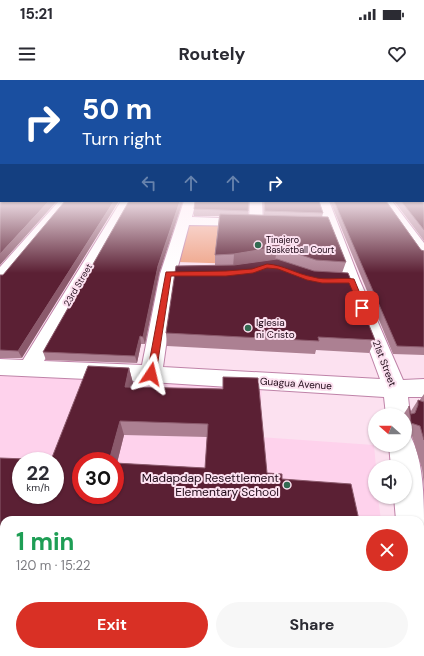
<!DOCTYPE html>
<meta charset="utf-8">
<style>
:root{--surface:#fff;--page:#f7f7f7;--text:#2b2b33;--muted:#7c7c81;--accent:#d93025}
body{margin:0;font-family:"DM Sans",sans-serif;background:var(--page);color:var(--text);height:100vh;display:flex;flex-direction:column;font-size:15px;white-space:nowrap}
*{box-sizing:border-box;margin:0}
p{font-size:13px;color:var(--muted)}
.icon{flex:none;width:22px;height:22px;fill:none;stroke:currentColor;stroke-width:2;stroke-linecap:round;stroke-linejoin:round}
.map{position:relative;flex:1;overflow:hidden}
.side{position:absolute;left:0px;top:436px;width:424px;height:140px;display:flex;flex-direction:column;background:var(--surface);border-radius:12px 12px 0 0;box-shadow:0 1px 3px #0004}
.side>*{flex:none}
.top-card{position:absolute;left:0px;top:0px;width:424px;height:122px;box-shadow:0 1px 3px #0004;background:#1a4fa0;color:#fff;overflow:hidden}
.needle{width:26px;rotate:291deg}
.buttons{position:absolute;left:368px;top:328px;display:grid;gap:8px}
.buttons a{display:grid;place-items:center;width:44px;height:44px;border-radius:50%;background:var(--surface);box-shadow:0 1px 3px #0004;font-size:20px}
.speed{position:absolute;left:12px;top:372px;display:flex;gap:8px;font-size:20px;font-weight:700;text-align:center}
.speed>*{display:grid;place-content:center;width:52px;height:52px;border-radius:50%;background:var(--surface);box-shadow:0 1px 3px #0004;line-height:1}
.speed small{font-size:10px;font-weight:400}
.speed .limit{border:6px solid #d22;background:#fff;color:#111}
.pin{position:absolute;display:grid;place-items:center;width:34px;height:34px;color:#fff;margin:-17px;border-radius:8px;box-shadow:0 2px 6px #0006}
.me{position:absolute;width:44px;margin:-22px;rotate:10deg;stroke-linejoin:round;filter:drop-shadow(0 0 3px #0008)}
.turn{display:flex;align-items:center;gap:14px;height:84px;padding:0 16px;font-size:18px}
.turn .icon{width:52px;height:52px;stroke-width:2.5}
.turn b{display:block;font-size:28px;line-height:34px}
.lanes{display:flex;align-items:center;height:38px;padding:0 16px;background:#0003;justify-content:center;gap:20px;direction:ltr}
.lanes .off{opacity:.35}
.round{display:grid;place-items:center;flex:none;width:42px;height:42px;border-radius:21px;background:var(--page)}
.overview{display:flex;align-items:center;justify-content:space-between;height:68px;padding:0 16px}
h1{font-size:24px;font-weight:700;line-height:30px;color:#1e9e55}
.button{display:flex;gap:8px;margin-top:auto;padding:8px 16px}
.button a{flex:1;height:46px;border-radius:24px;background:var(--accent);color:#fff;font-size:16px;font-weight:700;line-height:46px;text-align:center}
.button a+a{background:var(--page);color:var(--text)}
.status{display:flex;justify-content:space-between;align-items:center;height:28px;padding:0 20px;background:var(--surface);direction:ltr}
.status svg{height:11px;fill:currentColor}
header{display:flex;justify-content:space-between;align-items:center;height:52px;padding:0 16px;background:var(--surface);font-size:18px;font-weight:700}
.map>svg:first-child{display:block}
</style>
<div class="status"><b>15:21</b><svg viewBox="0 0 49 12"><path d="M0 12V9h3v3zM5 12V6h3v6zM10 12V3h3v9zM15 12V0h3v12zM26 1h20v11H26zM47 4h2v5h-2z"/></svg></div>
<header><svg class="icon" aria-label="menu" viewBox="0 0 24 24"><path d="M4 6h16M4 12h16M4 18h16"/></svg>Routely<svg class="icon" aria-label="heart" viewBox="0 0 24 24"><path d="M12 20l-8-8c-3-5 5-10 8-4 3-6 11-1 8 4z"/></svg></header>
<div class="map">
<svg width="424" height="576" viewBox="0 0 424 576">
<rect width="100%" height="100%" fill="#fce1f0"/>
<path fill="#fed2ec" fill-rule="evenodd" d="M0,296L262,306L259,357L374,365L376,387L375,417H378L381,440H4V572H393V576H0ZM21,381H55V415H21ZM81,381H115V415H81Z"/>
<path fill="#eea285" d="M187,144L328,147L343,187L177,182Z"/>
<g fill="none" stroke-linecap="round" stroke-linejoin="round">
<defs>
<path id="lane" d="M186,572H210L209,576H185Z"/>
<path id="street" d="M59,121H72L6,201L0,202V187Z
M121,121H133L44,281L142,285L160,194L184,121H196L192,137L249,139L250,121H262L263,143L261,146L189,145L176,194L163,287L380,299L344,201L317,121H329L360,201L403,300L424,299V317H408L410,335L407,342L405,343V335H386L384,317L151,302L0,295V279L23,280Z
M380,121H392L424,163V178L419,176Z
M405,354L411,357C424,382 424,421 424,449L420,452V440H396L394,417H405V387H391L389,365H405Z
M420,488L424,490V555L420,554Z"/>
</defs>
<use href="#lane" stroke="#bf83a8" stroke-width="2"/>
<use href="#street" stroke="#bf83a8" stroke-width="2"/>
<use href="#lane" fill="#fff" fill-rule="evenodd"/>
<use href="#street" fill="#fff" fill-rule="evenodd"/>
</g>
<path fill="#ac8092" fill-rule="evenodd" d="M424,112V161L394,121H423Z
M249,121L248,135L264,136L262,121H319L323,133L322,137L346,182L342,193L375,260L369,273L316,270L315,274L167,266L166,253L215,186V175L219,136H194V129Z
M330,121H386L421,170L424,171V275L393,274Z
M159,194L145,264H141L137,283L46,280L43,272Z
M0,195L22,278H0Z
M129,288L133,303L132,307L223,309L267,393L4,440V517H0V378L51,380ZM124,355L207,357L205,388L117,383Z
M424,314V406L422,389L412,356L405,354V335H403L409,326L411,334V331L418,320L419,321Z"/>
<path fill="#8b5a6c" d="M49,121H57L0,185V174Z
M114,121H119L22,278L18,271Z
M180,121H183L159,194L145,264L143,257L158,186Z
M277,167L275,182L233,188L234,174Z
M140,256L141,264L137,283L135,276Z
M129,288L133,303L129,322L125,307Z
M120,341L124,355L115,391V381H109Z
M153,572H158L157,576H153Z"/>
<path fill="#5b2034" stroke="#8b5a6c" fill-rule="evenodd" d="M423,112H424V150L401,121H423Z
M0,119H1V121H49L0,174Z
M65,121H114L18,271L0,270V195H3Z
M129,121H180L158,186L143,257L140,256L135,276L43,272Z
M195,121H249L248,131L194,129Z
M264,121H319L323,133L265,131Z
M334,121H386L421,170L424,171V267L397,266Z
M220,134L328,137L346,182L316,180L277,167L234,174L215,175Z
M277,179L314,191L348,193L375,260L318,257L319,261L166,253L176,186L234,185Z
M88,286L129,288L125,307L223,309V297L258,298L267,393L282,394V399L351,404L359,440H4V510L0,509V378L51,380ZM120,341L208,344L205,388L115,383V415H81V381H109ZM21,381H55V415H21Z
M418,320L424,322V360L420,346L411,343L409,326L411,334L415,333L418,325Z
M4,556V572H153V576H0V567Z
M210,572H289L290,576H200V573H210Z"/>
<linearGradient id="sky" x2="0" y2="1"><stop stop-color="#88aae7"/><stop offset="0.58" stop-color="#fef2f8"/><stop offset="1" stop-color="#fef2f8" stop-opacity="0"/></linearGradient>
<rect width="424" height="193" fill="url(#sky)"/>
<path fill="#d93025" stroke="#8d1f18" d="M267,184C284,185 296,194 313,197C326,201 341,197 354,199L366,228L360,229L349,203H322L307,200L278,189L267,188L253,193L226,196H171L156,294L154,296H148L147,294L166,192L226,191L252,189Z"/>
<g fill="#336a51" stroke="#fce1f0" stroke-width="1.5">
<circle cx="258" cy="165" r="4"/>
<circle cx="248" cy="248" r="4"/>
<circle cx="287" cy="405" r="4"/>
</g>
<g text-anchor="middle" stroke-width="4" stroke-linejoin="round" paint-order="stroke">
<g font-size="9" fill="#1f0917" stroke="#fce1f0" text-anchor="start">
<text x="266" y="163">Tinajero<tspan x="266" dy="10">Basketball Court</tspan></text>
</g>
<g font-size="9" fill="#1f0917" stroke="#fce1f0">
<text transform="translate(78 205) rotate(-60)" y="3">23rd Street</text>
</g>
<g font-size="10" fill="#1f0917" stroke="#fce1f0" text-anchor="start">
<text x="256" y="246">Iglesia<tspan x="256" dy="12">ni Cristo</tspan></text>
</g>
<g font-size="10" fill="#1f0917" stroke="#fce1f0">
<text transform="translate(385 283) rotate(69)" y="4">21st Street</text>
<text transform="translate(296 303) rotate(4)" y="4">Guagua Avenue</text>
</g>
<g font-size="12" fill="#1f0917" stroke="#fce1f0" text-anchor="end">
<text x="279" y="402">Madapdap Resettlement<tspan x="279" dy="14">Elementary School</tspan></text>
</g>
</g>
</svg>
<div class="buttons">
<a><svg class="needle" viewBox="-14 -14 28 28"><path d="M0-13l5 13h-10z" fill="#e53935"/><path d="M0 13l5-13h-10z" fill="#7c7c81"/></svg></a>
<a><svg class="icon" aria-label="sound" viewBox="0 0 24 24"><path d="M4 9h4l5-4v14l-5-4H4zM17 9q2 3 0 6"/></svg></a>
</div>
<div class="speed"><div>22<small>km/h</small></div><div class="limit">30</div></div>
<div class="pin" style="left:362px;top:228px;background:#d93025"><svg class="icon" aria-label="arrive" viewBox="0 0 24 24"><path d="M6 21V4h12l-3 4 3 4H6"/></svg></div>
<svg class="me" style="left:151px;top:294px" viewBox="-20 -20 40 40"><path d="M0-17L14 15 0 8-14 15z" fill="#d93025" stroke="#fff" stroke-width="4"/></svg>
<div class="top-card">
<div class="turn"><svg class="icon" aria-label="right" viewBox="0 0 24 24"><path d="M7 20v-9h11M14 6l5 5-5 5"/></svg><div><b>50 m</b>Turn right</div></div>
<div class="lanes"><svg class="icon off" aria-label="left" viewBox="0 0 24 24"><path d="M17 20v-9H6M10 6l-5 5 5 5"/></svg><svg class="icon off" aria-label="ahead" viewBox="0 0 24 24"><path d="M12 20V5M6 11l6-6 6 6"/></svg><svg class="icon off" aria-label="ahead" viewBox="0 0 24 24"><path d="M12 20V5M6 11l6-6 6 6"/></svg><svg class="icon" aria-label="right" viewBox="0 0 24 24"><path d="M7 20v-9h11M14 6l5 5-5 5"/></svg></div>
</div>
<section class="side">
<div class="overview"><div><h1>1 min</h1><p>120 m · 15:22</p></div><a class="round" style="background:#d93025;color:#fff"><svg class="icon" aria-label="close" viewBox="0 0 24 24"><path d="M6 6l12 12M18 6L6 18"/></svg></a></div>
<div class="button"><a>Exit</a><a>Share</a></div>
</section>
</div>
